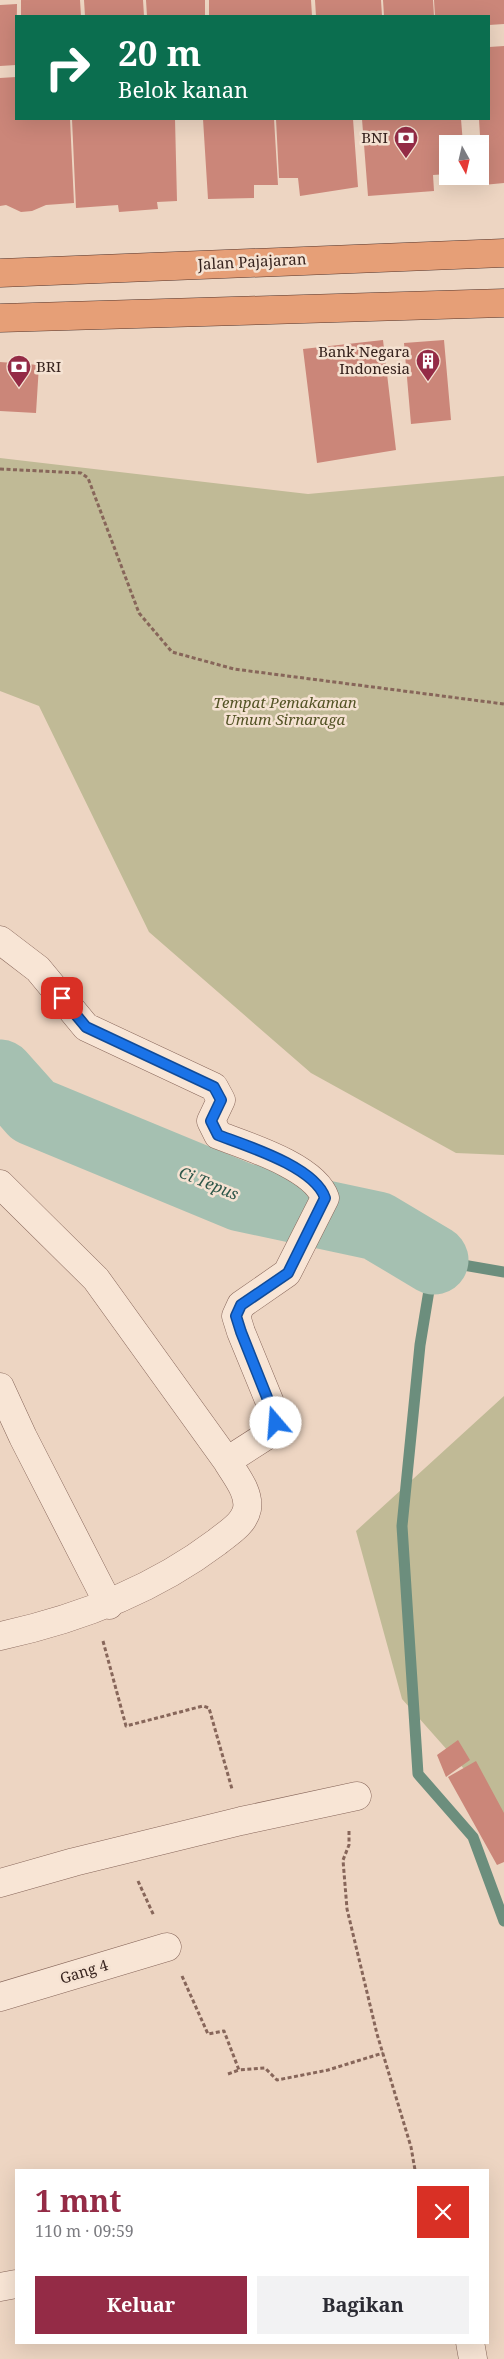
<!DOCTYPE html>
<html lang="id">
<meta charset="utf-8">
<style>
:root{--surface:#fff;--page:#f2f2f3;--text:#2b2b33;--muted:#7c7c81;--accent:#942b46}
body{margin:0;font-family:"Noto Serif",serif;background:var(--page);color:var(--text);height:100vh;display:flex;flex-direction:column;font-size:19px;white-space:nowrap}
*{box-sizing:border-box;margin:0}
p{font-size:16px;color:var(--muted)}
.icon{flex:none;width:28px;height:28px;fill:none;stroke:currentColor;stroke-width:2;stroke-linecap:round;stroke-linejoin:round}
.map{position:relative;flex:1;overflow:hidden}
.drawer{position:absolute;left:15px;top:2169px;width:474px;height:175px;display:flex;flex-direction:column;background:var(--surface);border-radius:0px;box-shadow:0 5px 20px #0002}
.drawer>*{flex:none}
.top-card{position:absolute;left:15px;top:15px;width:475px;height:105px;border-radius:0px;box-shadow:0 5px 20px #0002;background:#0b6e4f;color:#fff;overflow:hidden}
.needle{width:32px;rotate:172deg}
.fabs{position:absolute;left:439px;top:135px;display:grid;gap:10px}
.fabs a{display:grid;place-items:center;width:50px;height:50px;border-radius:0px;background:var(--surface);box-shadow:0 5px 20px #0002;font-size:25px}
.pin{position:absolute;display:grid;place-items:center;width:42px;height:42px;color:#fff;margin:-21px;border-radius:10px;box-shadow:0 2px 8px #0006}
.me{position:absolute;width:55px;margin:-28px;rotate:342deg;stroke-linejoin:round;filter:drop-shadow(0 0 4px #0008)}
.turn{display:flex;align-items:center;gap:18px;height:105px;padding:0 20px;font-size:22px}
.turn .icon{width:65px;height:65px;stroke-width:2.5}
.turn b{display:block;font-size:35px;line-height:42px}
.round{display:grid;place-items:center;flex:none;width:52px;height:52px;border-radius:0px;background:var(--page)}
.overview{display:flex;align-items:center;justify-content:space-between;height:85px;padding:0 20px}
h1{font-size:30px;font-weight:700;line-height:38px;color:var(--accent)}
.primary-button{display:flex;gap:10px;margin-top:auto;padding:10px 20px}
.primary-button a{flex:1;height:58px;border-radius:0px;background:var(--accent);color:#fff;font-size:20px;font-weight:700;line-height:58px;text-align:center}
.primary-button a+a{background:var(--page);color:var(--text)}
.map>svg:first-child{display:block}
</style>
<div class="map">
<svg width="504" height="2359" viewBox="0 0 504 2359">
<rect width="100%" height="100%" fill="#edd5c2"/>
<path fill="#c0ba96" d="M0,458L308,494L504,476V1155L456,1153L311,1073L149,932L39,706L0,691Z
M504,1396V1814L402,1699L356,1531Z"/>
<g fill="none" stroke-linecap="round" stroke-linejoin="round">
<path stroke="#6c8e7d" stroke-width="11" d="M504,1272L434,1260L420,1345L402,1526L418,1774L473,1837L504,1921"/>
<path stroke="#a5c0b1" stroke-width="69" d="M0,1074L33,1111L241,1197L377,1226L434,1260"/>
</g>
<path fill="#cb8679" d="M21,0H80L81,16H21Z
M84,0H143L144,16H85Z
M146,0H205V16H147Z
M209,0H311L312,16H209Z
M315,0H381L382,16H316Z
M383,0H433L434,16H384Z
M434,0H504V24L489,25V16H435Z
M17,4L16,65L0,66V5Z
M504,46V183L483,185L479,119H489V47Z
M16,77V119H70L74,203L46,205L32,211L21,212L6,205L0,206V78Z
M72,119H175L177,201L157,202L158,209L119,212L118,205L76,208Z
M203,119H274L278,185H254V198L208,199Z
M276,119H353L358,187L300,196L298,178H279Z
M362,119H461L463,144H448V174L433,175L434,191L368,196Z
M383,340L396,450L317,463L303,349Z
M444,340L451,420L411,424L404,343Z
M0,362L39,365L36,413L0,411Z
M458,1740L470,1760L446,1777L437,1755Z
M476,1761L504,1813V1862L497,1865L448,1777Z"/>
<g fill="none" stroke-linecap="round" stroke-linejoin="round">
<defs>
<path id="minor" d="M0,940L38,969L86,1027L214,1087L221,1100L211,1121L218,1135C247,1146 315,1167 325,1198L287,1273L241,1305L236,1316L241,1332L273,1410L276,1423L272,1432L227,1461
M0,1184L96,1279L227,1461C235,1475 250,1492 247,1509C244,1524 228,1533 217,1542C152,1591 79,1619 0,1636
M0,1387L23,1437L109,1605
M0,1883L74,1862L241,1821L357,1796
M0,1997L167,1947
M0,2287L16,2284
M470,2342L473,2359"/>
<path id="trunk" d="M0,273L504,253
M0,318L504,303"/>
</defs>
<use href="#minor" stroke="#87665a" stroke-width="29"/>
<use href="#trunk" stroke="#54362e" stroke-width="29"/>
<path stroke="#87665a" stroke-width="3" stroke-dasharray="4 2.5" stroke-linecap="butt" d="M0,469L81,473L88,478L139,613L172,652L234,669L504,704
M103,1641L126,1726L203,1706L209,1708L232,1789
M349,1831V1845L343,1860L347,1909L377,2034L411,2147L415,2170
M138,1881L154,1916
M182,1976L208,2034L224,2031L239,2070L265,2068L277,2080L328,2070L383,2053
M228,2074L239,2070"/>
<use href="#minor" stroke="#f8e5d5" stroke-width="28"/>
<use href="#trunk" stroke="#e69f77" stroke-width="28"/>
</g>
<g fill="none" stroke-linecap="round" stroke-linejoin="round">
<defs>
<path id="route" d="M62,998L86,1027L214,1087L221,1100L211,1121L218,1135C247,1146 315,1167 325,1198L288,1273L241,1305L236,1316L241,1332L272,1410L276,1423"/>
</defs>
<use href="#route" stroke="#114b97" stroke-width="12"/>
<use href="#route" stroke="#1a73e8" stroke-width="9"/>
</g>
<defs>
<symbol id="bank-pin" viewBox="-11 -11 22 30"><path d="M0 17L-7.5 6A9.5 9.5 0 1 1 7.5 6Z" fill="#942b46" stroke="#f5e2d2"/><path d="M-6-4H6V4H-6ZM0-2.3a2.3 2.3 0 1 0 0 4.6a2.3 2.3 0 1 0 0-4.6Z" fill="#fff"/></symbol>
<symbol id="building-pin" viewBox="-11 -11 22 30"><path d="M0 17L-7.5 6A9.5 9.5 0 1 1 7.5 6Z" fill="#942b46" stroke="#f5e2d2"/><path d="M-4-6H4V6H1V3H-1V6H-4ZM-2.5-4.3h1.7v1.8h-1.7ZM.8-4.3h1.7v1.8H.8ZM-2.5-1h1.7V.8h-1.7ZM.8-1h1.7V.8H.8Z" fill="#fff"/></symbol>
</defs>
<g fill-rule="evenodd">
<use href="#bank-pin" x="392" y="124" width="28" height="38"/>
<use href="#building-pin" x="414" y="347" width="28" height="38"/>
<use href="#bank-pin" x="5" y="353" width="28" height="38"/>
</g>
<g text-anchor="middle" stroke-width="5" stroke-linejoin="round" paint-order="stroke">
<g font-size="15" fill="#37231e" stroke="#f5e2d2" text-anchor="end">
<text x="388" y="143">BNI</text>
<text x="410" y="357">Bank Negara<tspan x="410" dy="17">Indonesia</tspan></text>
<text x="36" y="372" text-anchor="start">BRI</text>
</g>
<g font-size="15" fill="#37231e" stroke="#f5e2d2">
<text transform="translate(252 262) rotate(-3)" y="5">Jalan Pajajaran</text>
<text transform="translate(84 1972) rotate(-17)" y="5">Gang 4</text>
</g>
<g font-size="15" font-style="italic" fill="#535325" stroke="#f5e2d2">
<text x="285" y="708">Tempat Pemakaman<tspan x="285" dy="17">Umum Sirnaraga</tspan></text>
</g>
<g font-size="16" font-style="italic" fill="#2d5649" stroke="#f5e2d2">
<text transform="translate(209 1183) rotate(22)" y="6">Ci Tepus</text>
</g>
</g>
</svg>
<div class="fabs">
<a><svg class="needle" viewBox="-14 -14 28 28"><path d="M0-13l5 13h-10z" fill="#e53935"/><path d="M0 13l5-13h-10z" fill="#7c7c81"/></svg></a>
</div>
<div class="pin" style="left:62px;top:998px;background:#d93025"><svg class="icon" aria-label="arrive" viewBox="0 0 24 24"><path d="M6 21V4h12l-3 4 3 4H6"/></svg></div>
<svg class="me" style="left:276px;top:1423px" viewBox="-20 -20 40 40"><circle r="19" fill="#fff"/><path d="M0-13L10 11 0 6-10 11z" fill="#1a73e8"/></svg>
<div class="top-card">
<div class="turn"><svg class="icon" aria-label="right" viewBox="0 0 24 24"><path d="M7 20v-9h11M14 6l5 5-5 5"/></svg><div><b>20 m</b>Belok kanan</div></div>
</div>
<section class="drawer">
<div class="overview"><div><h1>1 mnt</h1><p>110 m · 09:59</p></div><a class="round" style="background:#d93025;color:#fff"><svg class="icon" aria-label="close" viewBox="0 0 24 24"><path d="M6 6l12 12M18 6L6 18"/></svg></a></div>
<div class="primary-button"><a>Keluar</a><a>Bagikan</a></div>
</section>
</div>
